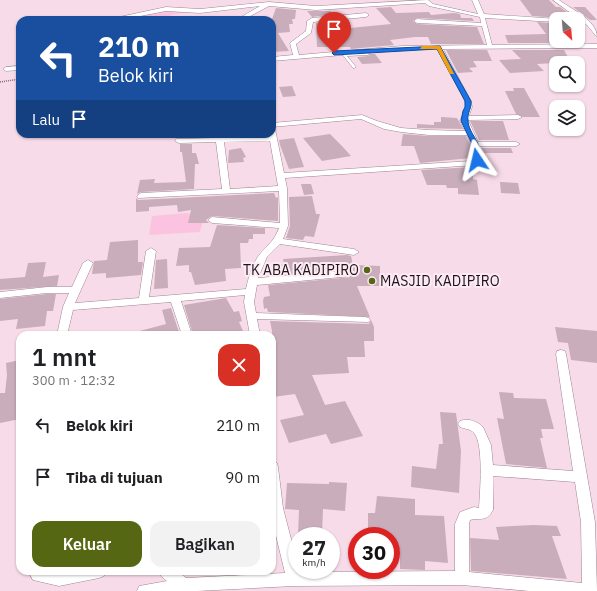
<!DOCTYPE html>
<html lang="id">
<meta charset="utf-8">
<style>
:root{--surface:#fff;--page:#f2f2f2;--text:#202124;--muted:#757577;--accent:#556712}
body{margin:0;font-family:"IBM Plex Sans",sans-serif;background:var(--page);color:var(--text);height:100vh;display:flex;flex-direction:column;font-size:15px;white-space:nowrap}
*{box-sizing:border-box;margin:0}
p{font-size:13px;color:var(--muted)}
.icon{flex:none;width:22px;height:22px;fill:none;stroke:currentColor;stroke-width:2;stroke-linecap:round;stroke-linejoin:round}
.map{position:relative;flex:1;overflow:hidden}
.drawer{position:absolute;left:16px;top:331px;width:260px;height:244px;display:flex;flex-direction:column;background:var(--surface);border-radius:12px;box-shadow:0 1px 3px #0004}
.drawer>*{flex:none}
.top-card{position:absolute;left:16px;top:16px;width:260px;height:122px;border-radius:12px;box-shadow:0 1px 3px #0004;background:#1a4fa0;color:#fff;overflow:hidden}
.needle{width:26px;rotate:154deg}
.fabs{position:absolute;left:549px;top:12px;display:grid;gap:8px}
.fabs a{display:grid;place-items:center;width:36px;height:36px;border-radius:8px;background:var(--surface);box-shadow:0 1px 3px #0004;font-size:20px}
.speed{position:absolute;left:288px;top:527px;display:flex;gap:8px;font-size:20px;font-weight:700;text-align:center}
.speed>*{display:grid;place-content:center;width:52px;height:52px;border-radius:50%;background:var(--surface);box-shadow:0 1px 3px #0004;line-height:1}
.speed small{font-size:10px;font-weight:400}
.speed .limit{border:6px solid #d22;background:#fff;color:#111}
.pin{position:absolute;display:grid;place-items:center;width:34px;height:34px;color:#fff;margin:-41px -17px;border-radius:50% 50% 50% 0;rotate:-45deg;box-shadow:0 0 4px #0007}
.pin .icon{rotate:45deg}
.me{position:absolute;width:44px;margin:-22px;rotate:350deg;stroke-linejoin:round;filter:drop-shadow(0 0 3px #0008)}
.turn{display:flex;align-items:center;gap:14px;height:84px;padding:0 16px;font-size:18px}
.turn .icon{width:52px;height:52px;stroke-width:2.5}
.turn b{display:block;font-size:28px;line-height:34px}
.then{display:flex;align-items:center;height:38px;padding:0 16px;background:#0003;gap:8px;font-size:15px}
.round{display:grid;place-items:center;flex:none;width:42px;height:42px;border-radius:12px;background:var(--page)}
.summary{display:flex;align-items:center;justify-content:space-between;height:68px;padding:0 16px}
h1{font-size:24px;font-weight:600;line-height:30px}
.button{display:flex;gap:8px;margin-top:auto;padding:8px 16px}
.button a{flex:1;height:46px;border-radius:12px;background:var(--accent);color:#fff;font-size:16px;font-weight:600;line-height:46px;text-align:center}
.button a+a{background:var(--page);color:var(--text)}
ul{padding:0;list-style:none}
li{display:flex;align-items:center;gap:12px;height:52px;padding:0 16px}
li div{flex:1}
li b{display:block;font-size:15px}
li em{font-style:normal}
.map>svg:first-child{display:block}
</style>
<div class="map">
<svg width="597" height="591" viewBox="0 0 597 591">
<rect width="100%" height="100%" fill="#f8dbe9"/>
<path fill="#fcc3e0" d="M166,10L187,12L148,20H116Z
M187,213L204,217L200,232L149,235L152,216Z"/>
<path fill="#c9adbb" d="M520,0H549L556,7H560L576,19L532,16Z
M391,7L396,13L429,12L431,15L454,13L460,14L461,18H472L474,21L417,18L413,21L417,24L477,27L484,44H431L428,37H415L390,40L394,45L371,47L351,49L350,47H317L316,23L341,21L350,28L391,24L376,8Z
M573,7H585L597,20H590Z
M276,8L296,10L295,19H292L293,24H289L290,32L278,33L289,51L272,52V19Z
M307,11H330L334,14L312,17Z
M537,22L551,23L553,26H551L556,35V41L560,43H508L505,35L546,34Z
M446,50H487L492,61H473L477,67L469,68L473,72L458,73Z
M512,50H564L569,59L553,60L555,63L537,64L544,71L510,73L499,60L521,59Z
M370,54H375L382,63L362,64L357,57L368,56Z
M292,86L296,96L283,97L279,87Z
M513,88H524L540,117H523L516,114L505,91H514Z
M441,117L457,118L463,129L417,128V124L434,125V122H441Z
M470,121H503L509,140H479Z
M330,134L342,146L351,156L322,161L303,138Z
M403,134L429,136H466L470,144L471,158L420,163L414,146H401Z
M294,138L304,167L289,169L280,145L279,140Z
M180,144H192V153H196L199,164H195L194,189L141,192L137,194L140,180L155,179L154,183L186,182L182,152H180Z
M241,148L246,157L243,158L244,162L228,163L229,150Z
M481,148H511L513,153H482Z
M473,167V179L477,180L479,195L458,194V188H447L446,185H427L421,170Z
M500,182L518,183L520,194L501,193Z
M301,184H311L314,194L304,195Z
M274,193L276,198L278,197V221L212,216L206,220L209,223H188L191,210L178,212L177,205L149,207V211L136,212V198L138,200Z
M312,196L316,214H320L314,237L305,236L303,240L286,238L290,226L289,197Z
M217,225L265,228V234H253V239H249L248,243H240L241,268L225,269L226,281L195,285L191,272H189V265L176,266L179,248L210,247Z
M138,240V262H143L141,275L106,278V273L92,274L94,261L107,260L110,242Z
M347,255L351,256L353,265L380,266V286H357L370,317L268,312L267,308L264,309L263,301L264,297L270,296L268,285L352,277L358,274L352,269L278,275L276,265L284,264L283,259Z
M167,259L168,288L154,289L156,260Z
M46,262L43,277L59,275L57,286L0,290V279L25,277L28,263Z
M47,294H56L53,311H47L45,326L16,329L18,319L0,321V299Z
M226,298L234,312L239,311L242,321L239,322L243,331L235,333L236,335H193L184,305Z
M171,308L180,335H137L136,332L166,324L162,310Z
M371,320L374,327V341H364L365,357H347L349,373L312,375L325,405L345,401L363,436L331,444L326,434L289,443L280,420L304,415L295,394L273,397L272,331L270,321L369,324Z
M555,327L597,331V363L571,360L568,343L558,342Z
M20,360V419L0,423V393H5L7,375L6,363Z
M499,392L513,393L514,398L546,399L554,429H541L543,438H540L547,468L506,464L497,418L504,419Z
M440,412L456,413L461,451L459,493L411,487L412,466L436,469L439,444H443Z
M329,482L347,483L345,511L323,509L322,536H298L299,510L285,509L287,483L329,484Z
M377,496L415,499V515L444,516L448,563L425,561V570L400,569V549H391V536H368V513H375Z
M533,525L557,526L561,536H552L567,579L471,571L470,538L499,540L496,527Z"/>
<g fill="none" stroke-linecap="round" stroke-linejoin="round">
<defs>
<path id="service" d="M364,50H366L369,54L368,55L347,56L356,67L354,68H353L343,55L345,54L365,53L364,51Z"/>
<path id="minor" d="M428,0L433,4L478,14L472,0H478L484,14L558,19H556V22L485,18L492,45L597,44V48L443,49L471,101L472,107L469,116L518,115L522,117L518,119L468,120L478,142H516L520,144L516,146H479L481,160L476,165L285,178L287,188L288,226L283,239L354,249L359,252L354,255L280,244L267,257L258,278L352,270L357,273L352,276L257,285L254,302L256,313L365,317L369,318L370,320L369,322L257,319L260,335H250L244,302L245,295L181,301L192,335H182L171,302L73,310L67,335H57L63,307L69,293H47L0,298V292L47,287H72L83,263L88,260L93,263L75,303L139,298L146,251L151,248L156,251L149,297L246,289C248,279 253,262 260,254C269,243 273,243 279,228L212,223L208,220L212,217L280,223L279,191L138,198L137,196L141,193L222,189L216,142L179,143L175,141L176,139L216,138L215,134H223V138L269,137V134H272V129H275L284,173L471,161L473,159L471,144L467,135H429L401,132L384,129L361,119L272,127V123L362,115L377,121L401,128L429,130L465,131L460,121L466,107L465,101L437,49L402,50L272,61V57L293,55L290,43L306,31L307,21L312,18L366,13L369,15L366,17L313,22L311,33L296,44L299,55L402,46L487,45L482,26L417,23L414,21L417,19L481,23L480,17L429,6L425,3L316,10L269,6L243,20H236L260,6L200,13L166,11L120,20H109L110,19L166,7L200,9L269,2L316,6ZM270,141L278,186L230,189L224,142Z
M553,0H559C571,9 597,20 597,37L587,25Z
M20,66V70L6,71L3,69L6,67Z
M561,350L565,351L566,354L595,522L597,591H529L462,585L294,586L197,591H137L139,586L167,581L161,576L159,571H177L186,578L285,573L272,519V462L277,463L278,467L283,508L297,562V570H299L300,572L455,571V524L460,512L474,507L479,508C480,492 484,444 474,433C471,429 465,429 460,427L458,424L460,421C468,418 477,421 483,427L491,445L493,465L573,471L556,354L557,351ZM493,476L575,482L581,522L582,583L469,572V524L470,520C480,517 486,523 493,510Z
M28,571L59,572L106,571L104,576L99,578L59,586L33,580Z"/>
</defs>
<use href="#service" stroke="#9e8491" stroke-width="1"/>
<use href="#minor" stroke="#9e8491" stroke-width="1"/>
<path stroke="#837079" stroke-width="1.5" stroke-dasharray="1 1" stroke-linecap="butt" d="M0,82L20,79"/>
<use href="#service" fill="#fff" fill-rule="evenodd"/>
<use href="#minor" fill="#fff" fill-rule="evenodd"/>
</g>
<path fill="#1a73e8" stroke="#114b97" d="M440,46L471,101C472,108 467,113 468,120C468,134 485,145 480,161L474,160L472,144L461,121L463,111L465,107V101L437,49L334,55L332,53L334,51Z"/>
<path fill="#f59e0b" d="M422,46H440L454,74H450L437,49H420Z"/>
<g fill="#556712" stroke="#fdebf4" stroke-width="1.5">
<circle cx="367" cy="270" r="4"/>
<circle cx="372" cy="281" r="4"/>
</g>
<g text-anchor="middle" stroke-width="4" stroke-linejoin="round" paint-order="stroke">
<g font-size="14" fill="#1d1318" stroke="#fdebf4" text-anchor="end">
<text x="359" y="275">TK ABA KADIPIRO</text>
<text x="380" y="286" text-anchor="start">MASJID KADIPIRO</text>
</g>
</g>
</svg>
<div class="fabs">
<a><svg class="needle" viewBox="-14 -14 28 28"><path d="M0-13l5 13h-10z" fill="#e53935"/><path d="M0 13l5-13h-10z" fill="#757577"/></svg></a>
<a><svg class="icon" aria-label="search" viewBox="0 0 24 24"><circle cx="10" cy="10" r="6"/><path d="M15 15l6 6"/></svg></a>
<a><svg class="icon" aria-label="layers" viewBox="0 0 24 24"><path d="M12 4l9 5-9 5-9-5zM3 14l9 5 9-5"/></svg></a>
</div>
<div class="speed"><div>27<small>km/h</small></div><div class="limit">30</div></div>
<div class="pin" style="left:334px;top:53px;background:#d93025"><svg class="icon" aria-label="arrive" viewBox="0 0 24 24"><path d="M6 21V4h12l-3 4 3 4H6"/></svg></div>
<svg class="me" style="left:477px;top:160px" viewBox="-20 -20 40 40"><path d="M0-17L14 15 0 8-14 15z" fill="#1a73e8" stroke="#fff" stroke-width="4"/></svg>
<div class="top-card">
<div class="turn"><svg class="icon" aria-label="left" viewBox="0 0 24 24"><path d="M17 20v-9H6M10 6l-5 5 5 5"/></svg><div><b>210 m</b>Belok kiri</div></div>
<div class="then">Lalu<svg class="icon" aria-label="arrive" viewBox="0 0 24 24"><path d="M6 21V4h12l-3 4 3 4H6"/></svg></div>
</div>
<section class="drawer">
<div class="summary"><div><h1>1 mnt</h1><p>300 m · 12:32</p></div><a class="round" style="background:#d93025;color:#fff"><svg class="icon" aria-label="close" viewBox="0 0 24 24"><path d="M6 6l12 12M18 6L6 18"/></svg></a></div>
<ul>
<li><svg class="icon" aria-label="left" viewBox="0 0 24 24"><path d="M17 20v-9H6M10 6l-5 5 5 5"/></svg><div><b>Belok kiri</b></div><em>210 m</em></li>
<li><svg class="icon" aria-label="arrive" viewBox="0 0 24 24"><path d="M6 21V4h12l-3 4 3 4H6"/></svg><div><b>Tiba di tujuan</b></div><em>90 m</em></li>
</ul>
<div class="button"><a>Keluar</a><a>Bagikan</a></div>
</section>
</div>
